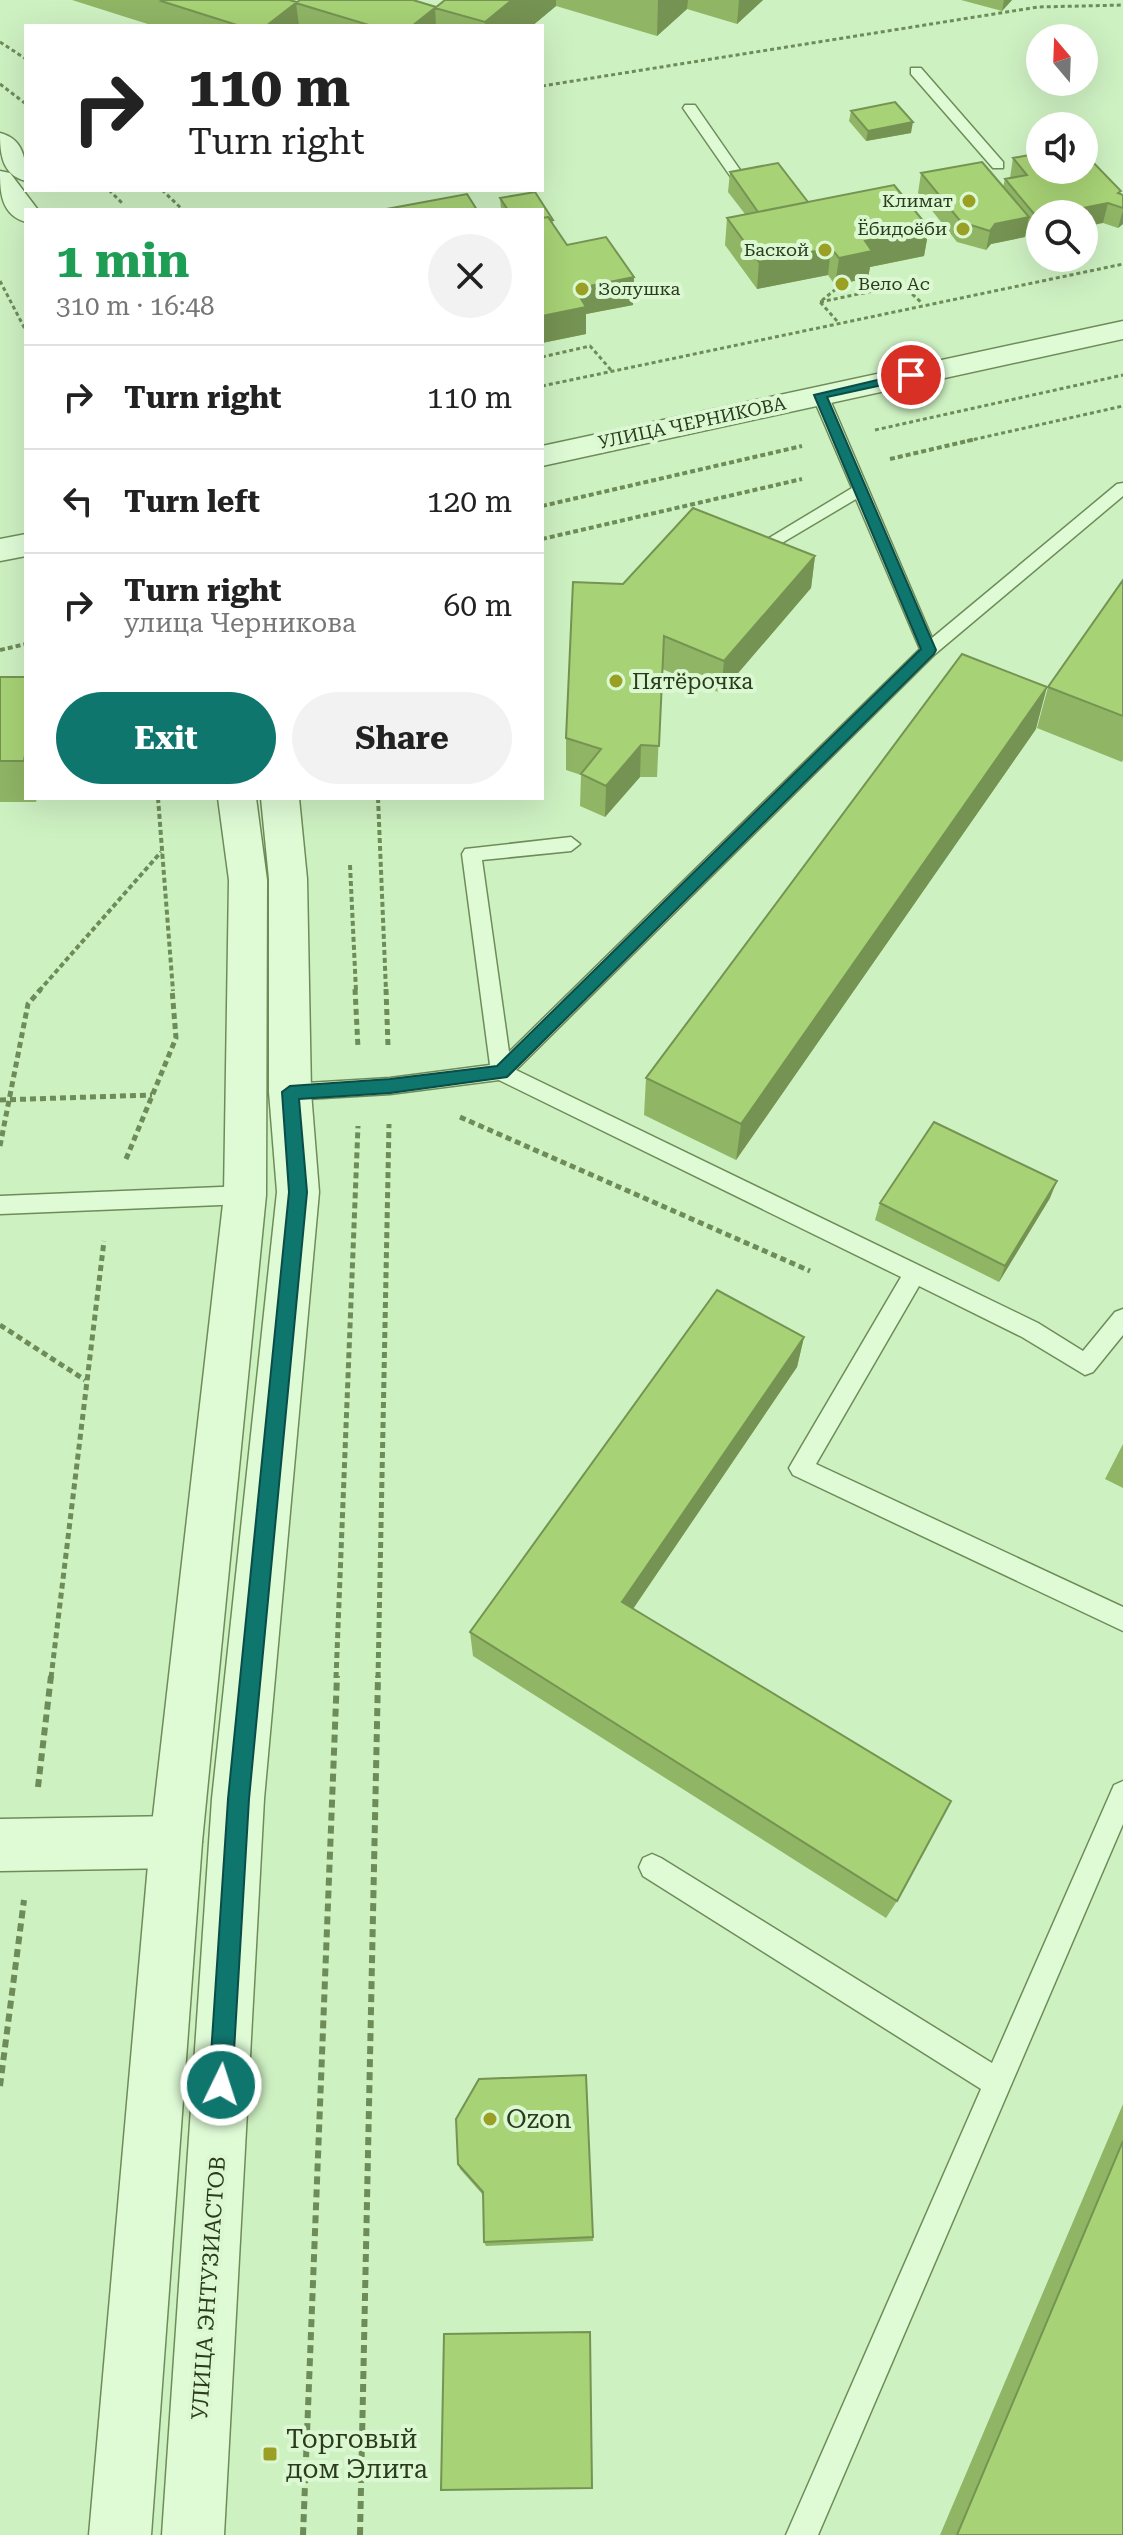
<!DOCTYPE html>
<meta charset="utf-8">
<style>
:root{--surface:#fff;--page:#f2f2f2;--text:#222;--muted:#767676;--line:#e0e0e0;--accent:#0f766e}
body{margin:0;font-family:"Roboto Serif",serif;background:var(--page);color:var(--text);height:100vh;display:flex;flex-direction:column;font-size:30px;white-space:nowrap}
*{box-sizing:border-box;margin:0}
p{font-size:26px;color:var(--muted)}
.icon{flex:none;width:44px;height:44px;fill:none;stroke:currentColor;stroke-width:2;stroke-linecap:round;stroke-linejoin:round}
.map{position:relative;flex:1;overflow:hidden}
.panel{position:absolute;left:24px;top:208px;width:520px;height:592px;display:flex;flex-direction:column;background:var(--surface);border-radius:0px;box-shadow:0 8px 32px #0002}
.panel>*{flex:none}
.hud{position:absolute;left:24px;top:24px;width:520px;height:168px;border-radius:0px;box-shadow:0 8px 32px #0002;background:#fff;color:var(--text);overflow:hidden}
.needle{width:52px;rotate:341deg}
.controls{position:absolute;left:1026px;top:24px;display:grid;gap:16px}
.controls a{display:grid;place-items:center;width:72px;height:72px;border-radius:50%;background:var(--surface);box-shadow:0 8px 32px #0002;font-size:40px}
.pin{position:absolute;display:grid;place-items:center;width:68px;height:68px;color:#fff;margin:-34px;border:4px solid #fff;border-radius:50%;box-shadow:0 2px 8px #0007}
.me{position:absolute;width:88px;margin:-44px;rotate:4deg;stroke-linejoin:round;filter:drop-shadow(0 0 6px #0008)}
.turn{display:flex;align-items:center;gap:28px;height:168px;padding:0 32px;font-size:36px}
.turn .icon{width:104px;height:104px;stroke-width:2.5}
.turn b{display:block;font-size:56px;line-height:68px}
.round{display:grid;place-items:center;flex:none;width:84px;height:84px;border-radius:42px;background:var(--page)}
.head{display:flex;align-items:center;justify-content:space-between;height:136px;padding:0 32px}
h1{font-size:48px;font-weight:700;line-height:60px;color:#1e9e55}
.primary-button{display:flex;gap:16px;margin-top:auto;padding:16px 32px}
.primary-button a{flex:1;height:92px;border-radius:48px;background:var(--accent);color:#fff;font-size:32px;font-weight:700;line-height:92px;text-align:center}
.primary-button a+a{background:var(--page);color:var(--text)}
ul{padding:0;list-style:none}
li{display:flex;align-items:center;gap:24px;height:104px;padding:0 32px;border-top:2px solid var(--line)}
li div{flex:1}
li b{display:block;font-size:30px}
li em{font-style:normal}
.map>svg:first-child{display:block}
</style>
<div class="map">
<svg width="1123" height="2535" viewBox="0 0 1123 2535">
<rect width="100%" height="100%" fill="#cef1c2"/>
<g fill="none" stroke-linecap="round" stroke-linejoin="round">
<defs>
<path id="service" d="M911,68H921L1003,162V168H993L911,74Z
M685,105H695L747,180L745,183H735L683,108Z
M820,390L828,395L932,638L1117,484L1123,483V496L935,654L516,1070L1038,1323L1083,1351L1115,1312L1123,1309V1335L1093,1372L1085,1375L1022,1337L919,1286L816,1464L1123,1607V1631L793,1475L789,1468L793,1461L901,1277L499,1080L390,1094L290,1100L283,1098L280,1092L283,1086L290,1084L390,1078L490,1065L462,854L465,849L571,837L580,844L571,851L482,860L509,1052L920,649L856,499L765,553H753L751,549L852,488L812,395Z
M245,1186L253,1189L256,1195L253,1201L245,1204L0,1214V1196Z
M1123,1781V1824L818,2535H786L981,2089L643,1876L639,1867L643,1858L652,1854L661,1858L992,2063L1114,1785Z"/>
<path id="minor" d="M176,1816L194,1824L202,1842L194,1860L176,1868L0,1871V1819Z"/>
<path id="tertiary" d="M0,133C24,139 26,160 26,181C2,175 0,154 0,133Z
M0,171L10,173L38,210H26V222C1,215 0,192 0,171Z
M1123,321V339L542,466V446Z
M26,534V556L0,561V539Z
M218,798H256L267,880L266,1195L202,1842L151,2535H89L150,1842L224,1195L229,880Z
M261,798H299L307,879L311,1092L319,1192L264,1799L224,2535H162L212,1799L277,1192L269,1092V879Z"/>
</defs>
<use href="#service" stroke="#6e8c58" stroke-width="3"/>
<use href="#minor" stroke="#6e8c58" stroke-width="3"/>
<use href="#tertiary" stroke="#6e8c58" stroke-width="3"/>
<path stroke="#6e8c58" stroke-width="3" stroke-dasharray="4 3" stroke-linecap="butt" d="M0,42L26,59
M0,84L26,104
M542,86L1038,7L1123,5
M109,190L122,203
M162,190L183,210
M860,280L902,285L922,303
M0,281L26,331
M820,302L902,285
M837,321L820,302L842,284
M542,357L590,346L611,370
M542,386L1123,264
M875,430L1123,375
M967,441L1123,406"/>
<path stroke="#6e8c58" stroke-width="4" stroke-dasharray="5 3" stroke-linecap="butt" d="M890,459L976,439
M542,506L802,446
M542,539L802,479
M0,650L26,644
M158,798L173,991
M378,798L386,991
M350,865L356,991
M39,991L161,852"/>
<path stroke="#6e8c58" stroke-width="5" stroke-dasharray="6 4" stroke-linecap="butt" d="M355,989L358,1048
M386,989L388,1046
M0,1100L152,1095
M460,1117L810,1271
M0,1146L28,1004L41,989
M126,1159L176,1038L172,989
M0,1325L85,1380
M51,1678L104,1241
M336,1678L358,1126
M378,1678L389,1124"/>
<path stroke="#6e8c58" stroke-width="6" stroke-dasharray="8 5" stroke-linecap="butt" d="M38,1787L51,1676
M0,2086L24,1900
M303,2535L337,1676
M360,2535L378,1676"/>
<use href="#service" fill="#dffbd6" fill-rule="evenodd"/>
<use href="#minor" fill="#dffbd6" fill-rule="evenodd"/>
<use href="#tertiary" fill="#dffbd6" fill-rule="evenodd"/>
</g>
<path fill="#90b565" d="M72,0H289L297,3L436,7L445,0H763L737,24L687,9L657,36L556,6L532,26H154Z
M961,0H1012L1002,11Z
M851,111L911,133L866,141L849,121Z
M1013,158L1123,195V224L1118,228L1103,223L1040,214V241L1037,242L1026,229L1025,237L991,244L986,250L957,242L918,193L921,173L1003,187L1005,179L1010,178Z
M730,172L808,202L929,228L924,256L870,267L868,278L835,285L828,275L757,289L725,245L727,218L745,214L728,192Z
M535,192L553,220V224L567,245L606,237L634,277L633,305L586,314V334L542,343V210H502L501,209L500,198Z
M815,556L811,588L721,693L662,669L657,777H640L605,817L580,806L581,775L566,770V738L623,584Z
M1123,580V760L1122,762L1037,728L1048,687Z
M0,677H26V798H37L36,802H0Z
M1036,729L736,1160L644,1115L646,1078Z
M1050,1198L999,1282L875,1220L880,1203Z
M804,1337L797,1367L633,1609L897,1901L886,1918L473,1656L470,1632Z
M1123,1444V1488L1105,1479Z
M1123,2104V2535H940Z
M458,2164L593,2237V2241L486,2246L484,2242L483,2195L460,2169Z"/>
<path fill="#759352" d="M512,0H556V6L532,26H485V22Z
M658,0H688L687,9L657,36Z
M739,0H763L737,24Z
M1004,0H1012L1002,11Z
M296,3L299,26H266Z
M435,8L436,26H412Z
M913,122L911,133L866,141L868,131Z
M1108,203L1103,223L1084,227V214H1072L1073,210Z
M1123,210V224L1118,228Z
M1029,217L1025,237L991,244L986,250L990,231L995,224Z
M1040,227V241L1037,242Z
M929,228L924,256L870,267L868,278L835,285L839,258L865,241Z
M831,248L828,275L757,289L759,262Z
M634,277L633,305L586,314V334L542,343V316L575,289Z
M815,556L811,588L721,693L724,661Z
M1047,687L1036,729L736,1160L741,1124Z
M641,745L640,777L605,817L606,786Z
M1057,1181L1050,1198L999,1282L1005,1266Z
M804,1337L797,1367L620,1628L622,1602Z"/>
<path fill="#a7d275" stroke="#759352" stroke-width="2" d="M163,0H289L297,2L266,26H240L161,1Z
M300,0H413L436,7L412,26H372L296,3Z
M445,0H512L485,22L435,8Z
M895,102L913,122L868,131L851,111Z
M1040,153V170H1084V154H1085L1121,191L1118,193L1123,195V208L1108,203L1073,210L1076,214H1040V221L1005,179L1027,175L1013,158Z
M982,162L1029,217L995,224L990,231L961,222L921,173Z
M778,163L808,202L758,212L730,172Z
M894,185L929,228L865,241L872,251L839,258L831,248L759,262L727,218Z
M535,192L553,220H551L548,217L542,218V210H508L500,198Z
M467,194L477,210H381Z
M548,217L567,245L606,237L634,277L575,289L586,307L542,316V218Z
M693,508L815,556L724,661L664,636L659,746L641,745L606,786L581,774L601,749L566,738L573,582L623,584Z
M1123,580V716L1048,687Z
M962,654L1047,687L741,1124L646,1078Z
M0,677H26V749L24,761H0Z
M934,1122L1057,1181L1005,1266L880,1203Z
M717,1290L804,1337L622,1602L951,1801L897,1901L470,1632Z
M586,2075L593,2237L484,2242L483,2192L458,2164L456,2119L479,2079Z
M1123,2141V2535H957Z
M590,2332L592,2488L441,2490L444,2334Z"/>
<path fill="#0f766e" stroke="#0a4d48" stroke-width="2" d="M911,372L915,373V378L827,397L936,650L934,654L507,1077L390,1093L299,1099L307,1192L249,1799L232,2085L229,2093L221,2097L213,2093L209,2085L228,1799L289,1192L282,1092L290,1086L390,1079L497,1066L921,649L814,395Z"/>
<g fill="#9aa024" stroke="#dbf8d2" stroke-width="3">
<circle cx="969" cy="201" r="8"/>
<circle cx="963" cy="229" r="8"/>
<circle cx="825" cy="250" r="8"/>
<circle cx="842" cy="284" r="8"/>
<circle cx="582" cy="289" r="8"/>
<circle cx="616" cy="681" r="8"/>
<circle cx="490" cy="2119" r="8"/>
<rect x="262" y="2446" width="16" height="16" rx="4"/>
</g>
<g text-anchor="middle" stroke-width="8" stroke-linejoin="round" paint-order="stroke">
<g font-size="18" fill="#2b3b1d" stroke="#dbf8d2" text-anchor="end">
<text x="953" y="207">Климат</text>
<text x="947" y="235">Ёбидоёби</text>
<text x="809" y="256">Баской</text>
<text x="858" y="290" text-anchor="start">Вело Ас</text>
<text x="598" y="295" text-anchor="start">Золушка</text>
</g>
<g font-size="18" fill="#2b3b1d" stroke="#dbf8d2">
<text transform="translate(692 423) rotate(-12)" y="6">УЛИЦА ЧЕРНИКОВА</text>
</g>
<g font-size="22" fill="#2b3b1d" stroke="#dbf8d2" text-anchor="start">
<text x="632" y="689">Пятёрочка</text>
</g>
<g font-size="22" fill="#2b3b1d" stroke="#dbf8d2">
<text transform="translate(208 2288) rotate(-86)" y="8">УЛИЦА ЭНТУЗИАСТОВ</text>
</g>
<g font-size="26" fill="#2b3b1d" stroke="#dbf8d2" text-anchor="start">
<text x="506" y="2128">Ozon</text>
<text x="286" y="2448">Торговый<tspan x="286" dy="30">дом Элита</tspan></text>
</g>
</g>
</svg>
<div class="controls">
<a><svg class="needle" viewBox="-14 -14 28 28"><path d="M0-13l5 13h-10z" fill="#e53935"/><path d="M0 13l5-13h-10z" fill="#767676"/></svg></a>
<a><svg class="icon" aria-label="sound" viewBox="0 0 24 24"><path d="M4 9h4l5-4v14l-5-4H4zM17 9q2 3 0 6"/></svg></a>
<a><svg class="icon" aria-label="search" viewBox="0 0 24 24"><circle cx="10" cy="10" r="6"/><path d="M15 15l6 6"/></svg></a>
</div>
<div class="pin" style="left:911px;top:375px;background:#d93025"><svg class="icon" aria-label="arrive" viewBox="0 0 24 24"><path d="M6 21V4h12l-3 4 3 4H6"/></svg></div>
<svg class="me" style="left:221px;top:2085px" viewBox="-20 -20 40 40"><circle r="17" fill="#0f766e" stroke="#fff" stroke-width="3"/><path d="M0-11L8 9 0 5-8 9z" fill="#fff"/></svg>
<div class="hud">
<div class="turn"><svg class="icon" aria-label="right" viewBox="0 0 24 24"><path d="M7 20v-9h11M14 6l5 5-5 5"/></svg><div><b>110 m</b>Turn right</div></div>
</div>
<section class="panel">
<div class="head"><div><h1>1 min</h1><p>310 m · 16:48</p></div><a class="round"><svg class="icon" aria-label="close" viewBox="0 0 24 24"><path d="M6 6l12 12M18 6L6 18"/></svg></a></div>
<ul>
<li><svg class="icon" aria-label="right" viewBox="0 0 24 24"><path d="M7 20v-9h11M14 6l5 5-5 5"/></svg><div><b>Turn right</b></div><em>110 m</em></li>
<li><svg class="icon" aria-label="left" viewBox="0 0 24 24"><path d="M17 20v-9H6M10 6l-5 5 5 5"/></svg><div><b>Turn left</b></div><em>120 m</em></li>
<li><svg class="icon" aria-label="right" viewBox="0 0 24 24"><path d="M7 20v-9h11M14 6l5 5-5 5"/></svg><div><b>Turn right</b><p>улица Черникова</p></div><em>60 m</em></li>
</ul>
<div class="primary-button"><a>Exit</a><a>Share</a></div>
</section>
</div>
